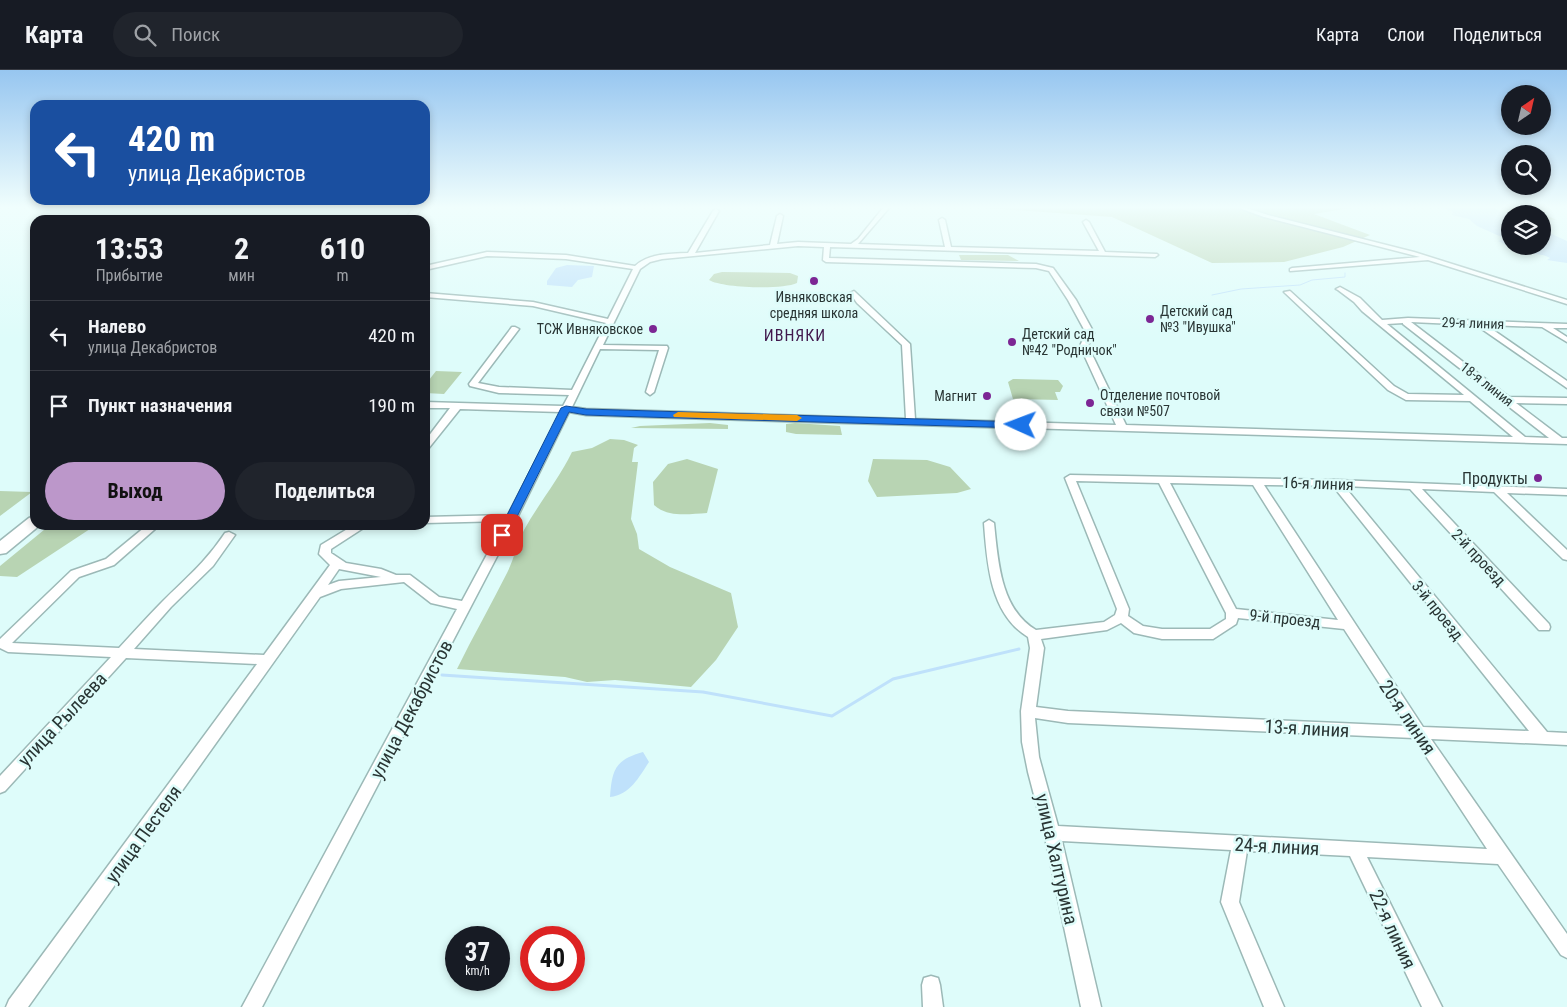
<!DOCTYPE html>
<html lang="ru">
<meta charset="utf-8">
<style>
:root{--surface:#171b24;--page:#20242c;--text:#f1f3f6;--muted:#9ea1a6;--line:#363941;--accent:#bc97ca}
body{margin:0;font-family:"Roboto Condensed",sans-serif;background:var(--page);color:var(--text);height:100vh;display:flex;flex-direction:column;font-size:19px;white-space:nowrap}
*{box-sizing:border-box;margin:0}
p{font-size:16px;color:var(--muted)}
.icon{flex:none;width:28px;height:28px;fill:none;stroke:currentColor;stroke-width:2;stroke-linecap:round;stroke-linejoin:round}
.map{position:relative;flex:1;overflow:hidden}
.drawer{position:absolute;left:30px;top:145px;width:400px;height:315px;display:flex;flex-direction:column;background:var(--surface);border-radius:15px;box-shadow:0 2px 8px #0003}
.drawer>*{flex:none}
.guide{position:absolute;left:30px;top:30px;width:400px;height:105px;border-radius:15px;box-shadow:0 2px 8px #0003;background:#1a4fa0;color:#fff;overflow:hidden}
.needle{width:32px;rotate:34deg}
.controls{position:absolute;left:1501px;top:15px;display:grid;gap:10px}
.controls a{display:grid;place-items:center;width:50px;height:50px;border-radius:50%;background:var(--surface);box-shadow:0 2px 8px #0003;font-size:25px}
.speed{position:absolute;left:445px;top:856px;display:flex;gap:10px;font-size:25px;font-weight:700;text-align:center}
.speed>*{display:grid;place-content:center;width:65px;height:65px;border-radius:50%;background:var(--surface);box-shadow:0 2px 8px #0003;line-height:1}
.speed small{font-size:12px;font-weight:400}
.speed .limit{border:8px solid #d22;background:#fff;color:#111}
.pin{position:absolute;display:grid;place-items:center;width:42px;height:42px;color:#fff;margin:-21px;border-radius:10px;box-shadow:0 2px 8px #0006}
.me{position:absolute;width:55px;margin:-28px;rotate:272deg;stroke-linejoin:round;filter:drop-shadow(0 0 4px #0008)}
.turn{display:flex;align-items:center;gap:18px;height:105px;padding:0 15px;font-size:22px}
.turn .icon{width:65px;height:65px;stroke-width:2.5}
.turn b{display:block;font-size:35px;line-height:42px}
.eta{display:flex;justify-content:space-evenly;align-items:center;height:85px;text-align:center}
.eta b{font-size:30px;font-weight:700;line-height:35px}
.cta{display:flex;gap:10px;margin-top:auto;padding:10px 15px}
.cta a{flex:1;height:58px;border-radius:30px;background:var(--accent);color:#111;font-size:20px;font-weight:700;line-height:58px;text-align:center}
.cta a+a{background:var(--page);color:var(--text)}
ul{padding:0;list-style:none}
li{display:flex;align-items:center;gap:15px;height:70px;padding:0 15px;border-top:1px solid var(--line)}
li div{flex:1}
li b{display:block;font-size:19px}
li em{font-style:normal}
header{display:flex;align-items:center;gap:30px;box-sizing:border-box;height:70px;padding:0 25px;background:var(--surface);border-bottom:1px solid var(--line)}
header strong{font-size:24px}
nav{display:flex;gap:28px;margin-inline-start:auto;font-size:18px}
.search{width:350px;height:45px;background:var(--page);display:flex;align-items:center;gap:12px;box-sizing:border-box;padding:0 18px;border-radius:28px;color:var(--muted);font-size:19px}
.map>svg:first-child{display:block}
</style>
<header>
<strong>Карта</strong>
<div class="search"><svg class="icon" aria-label="search" viewBox="0 0 24 24"><circle cx="10" cy="10" r="6"/><path d="M15 15l6 6"/></svg>Поиск</div>
<nav><a>Карта</a><a>Слои</a><a>Поделиться</a></nav>
</header>
<div class="map">
<svg width="1567" height="937" viewBox="0 0 1567 937">
<rect width="100%" height="100%" fill="#defcfa"/>
<path fill="#b8d4b3" d="M987,138H1350L1314,144L1370,165L1343,177L1284,192L1212,193L1112,147Z
M1534,138L1556,150L1543,149L1542,144H1517L1506,139Z
M959,185H1008L1019,191L961,190Z
M722,202L790,203L798,206L797,213C782,220 722,218 709,210L714,204Z
M436,301L462,302L444,324L425,323V315Z
M1013,309L1058,310L1063,316L1060,322H1055L1058,330L1013,329L1008,312Z
M710,353L728,355V359L631,358L640,356Z
M795,353L840,356L842,365L796,364L786,362V354Z
M610,369L624,370L638,375L634,378L632,392H638L631,449L637,464L639,479L670,497L731,523L738,557L716,590L691,617L615,610L587,612L565,607L457,599C473,566 491,535 507,503C514,489 517,474 524,460C539,433 559,409 572,382L592,378Z
M687,389L718,399L707,443C689,444 668,448 654,435L653,412L668,394Z
M873,389L927,390L950,397L971,419L957,423L877,427L868,411Z
M0,421L32,422L0,446Z
M50,455H96L17,507L0,506V496Z"/>
<path fill="#bfe1fb" d="M1444,138H1494L1510,145V176H1542L1543,160L1567,171V193L1547,190L1550,188C1542,183 1534,185 1526,182C1516,180 1507,175 1498,171L1506,169L1477,156L1469,149L1452,145L1453,142Z
M567,195L594,196L592,207L578,210L572,217L547,215V211L556,198Z
M643,682L649,692C639,707 630,725 610,727C612,698 616,690 643,682Z"/>
<g fill="none" stroke-linecap="round" stroke-linejoin="round">
<path stroke="#bfe1fb" stroke-width="1" d="M1212,225L1241,219L1300,215L1312,210L1345,207V203"/>
<path stroke="#bfe1fb" stroke-width="3" d="M442,605L703,622L832,646L893,609L1019,579"/>
<defs>
<path id="minor" d="M883,138H889L858,174L945,177L939,150L942,148L945,150L951,177L1099,181L1083,152L1086,150L1089,152L1105,182L1157,184L1158,185L1155,187L830,177L829,188L1036,194L1053,198L1076,230L1094,263L1088,276L1126,355L1513,367L1470,331L1406,330L1388,320L1284,222L1290,221L1394,316L1408,324L1464,325L1362,241L1354,232L1338,220L1336,219L1340,217L1360,228L1382,250L1408,248L1567,254V258H1553L1567,267V272L1542,257L1486,255L1567,311V318L1476,255L1411,252L1509,327L1567,328V334L1516,333L1562,368H1567V374L645,347L586,345L569,342L517,448L262,937H242L457,539L431,533L404,512L341,519L320,527L28,937H6L9,930L257,594L126,588L5,721L0,723V706L111,587L8,582L0,578V569L71,501L106,489L145,457L149,456L155,459L114,495L79,507L12,573L119,578C133,563 147,547 162,532C187,507 205,493 225,463L229,462L235,465L213,496L171,537L134,579L264,585L330,495L319,484L321,475L354,455H368L331,479V483L346,493L381,499L396,505H410L439,527L462,531L505,451L425,453V447L508,445L561,342L460,339L428,379L425,380V371L450,338H425V332L563,336L569,325L499,323L470,316L469,314L512,257H515L519,259L478,313L499,317L572,320L606,253L533,236L425,227V223L533,232L608,249L633,199L566,189L487,186L425,200V196L487,182L566,185L635,196C649,183 670,184 688,183L713,141L716,139L719,141L695,183L770,175L777,146L780,144L783,146L777,174L798,172L851,174L858,169ZM798,176L824,177L823,190L826,192L1036,198L1049,201L1068,230L1086,263L1080,276L1116,355L915,349L910,274L854,221L850,223L857,233L902,275L906,349L586,339L572,337L600,279L659,280L646,322L650,325L654,322L668,278L667,276L603,275L640,199L650,192L662,189ZM1403,253V254L1549,368L1525,367L1387,254ZM339,499L381,507L339,511L328,515Z
M1239,138H1247L1268,145L1414,182L1567,230V234L1428,190L1290,201V199L1292,198L1420,187L1264,147Z
M1070,405L1336,410L1567,419V425L1507,423L1567,480V490L1563,489L1494,422L1422,419L1549,554L1550,557L1549,560H1539L1410,419L1344,416L1547,662L1567,663V675L1431,669L1567,864V888L1561,885L1498,794L1367,787L1442,937H1422L1350,786L1247,781L1239,832L1284,937H1264L1221,832L1231,780L1062,771L1101,937H1081L1044,763L1028,702L1022,672L1021,641L1030,578L1028,567C990,544 987,493 984,453L989,450L994,453C998,490 1000,539 1036,560L1104,552L1115,545L1117,539L1065,408ZM1076,411L1159,413L1226,543V549L1210,559H1162L1143,556L1128,546L1129,539ZM1170,413L1253,415L1338,550L1236,539ZM1264,415L1333,416L1529,661L1423,657ZM1238,548L1344,559L1407,656L1068,641L1036,637L1044,578L1041,569L1107,560L1121,553L1134,563L1162,569H1213L1236,554ZM1035,648L1068,653L1414,668L1487,779L1058,756L1039,687Z
M931,906L938,908L940,915L943,937H923L922,915L924,908Z"/>
<path id="highway" d="M414,138H422L412,150H404Z
M35,446V455H40L6,483L0,484V471L29,448Z"/>
</defs>
<use href="#minor" stroke="#9cb9b7" stroke-width="3"/>
<use href="#highway" stroke="#9cb9b7" stroke-width="3"/>
<use href="#minor" fill="#fff" fill-rule="evenodd"/>
<use href="#highway" fill="#fff" fill-rule="evenodd"/>
</g>
<linearGradient id="sky" x2="0" y2="1"><stop stop-color="#97c6f0"/><stop offset="0.51" stop-color="#f0fefd"/><stop offset="1" stop-color="#f0fefd" stop-opacity="0"/></linearGradient>
<rect width="1567" height="269" fill="url(#sky)"/>
<path fill="#1a73e8" stroke="#114b97" d="M566,336L586,339L1021,352L1026,355L1021,358L645,347L586,345L569,342L508,465L502,469L498,468L497,465L561,338Z"/>
<path fill="#f59e0b" d="M678,342L797,345L802,348L797,351L674,347L673,345Z"/>
<g fill="#7c2694" stroke="#defcfa" stroke-width="2">
<circle cx="814" cy="211" r="5"/>
<circle cx="1150" cy="249" r="5"/>
<circle cx="653" cy="259" r="5"/>
<circle cx="1012" cy="272" r="5"/>
<circle cx="987" cy="326" r="5"/>
<circle cx="1090" cy="333" r="5"/>
<circle cx="1538" cy="408" r="5"/>
</g>
<g text-anchor="middle" stroke-width="5" stroke-linejoin="round" paint-order="stroke">
<g font-size="14" fill="#293534" stroke="#defcfa" text-anchor="start">
<text x="814" y="232" text-anchor="middle">Ивняковская<tspan x="814" dy="16">средняя школа</tspan></text>
<text x="1160" y="246">Детский сад<tspan x="1160" dy="16">№3 "Ивушка"</tspan></text>
<text x="643" y="264" text-anchor="end">ТСЖ Ивняковское</text>
<text x="1022" y="269">Детский сад<tspan x="1022" dy="16">№42 "Родничок"</tspan></text>
<text x="1100" y="330">Отделение почтовой<tspan x="1100" dy="16">связи №507</tspan></text>
<text x="977" y="331" text-anchor="end">Магнит</text>
</g>
<g font-size="14" fill="#293534" stroke="#defcfa">
<text transform="translate(1473 253) rotate(2)" y="5">29-я линия</text>
<text transform="translate(1487 314) rotate(38)" y="5">18-я линия</text>
</g>
<g font-size="16" letter-spacing="1" fill="#41194d" stroke="#defcfa">
<text x="795" y="271">ИВНЯКИ</text>
</g>
<g font-size="16" fill="#293534" stroke="#defcfa" text-anchor="end">
<text x="1528" y="414">Продукты</text>
</g>
<g font-size="16" fill="#293534" stroke="#defcfa">
<text transform="translate(1318 413) rotate(2)" y="6">16-я линия</text>
<text transform="translate(1479 487) rotate(47)" y="6">2-й проезд</text>
<text transform="translate(1438 540) rotate(51)" y="6">3-й проезд</text>
<text transform="translate(1285 548) rotate(6)" y="6">9-й проезд</text>
</g>
<g font-size="19" fill="#293534" stroke="#defcfa">
<text transform="translate(411 639) rotate(-62)" y="7">улица Декабристов</text>
<text transform="translate(1408 647) rotate(56)" y="7">20-я линия</text>
<text transform="translate(62 649) rotate(-47)" y="7">улица Рылеева</text>
<text transform="translate(1307 658) rotate(3)" y="7">13-я линия</text>
<text transform="translate(143 764) rotate(-54)" y="7">улица Пестеля</text>
<text transform="translate(1277 776) rotate(3)" y="7">24-я линия</text>
<text transform="translate(1057 789) rotate(77)" y="7">улица Халтурина</text>
<text transform="translate(1393 859) rotate(65)" y="7">22-я линия</text>
</g>
</g>
</svg>
<div class="controls">
<a><svg class="needle" viewBox="-14 -14 28 28"><path d="M0-13l5 13h-10z" fill="#e53935"/><path d="M0 13l5-13h-10z" fill="#9ea1a6"/></svg></a>
<a><svg class="icon" aria-label="search" viewBox="0 0 24 24"><circle cx="10" cy="10" r="6"/><path d="M15 15l6 6"/></svg></a>
<a><svg class="icon" aria-label="layers" viewBox="0 0 24 24"><path d="M12 4l9 5-9 5-9-5zM3 14l9 5 9-5"/></svg></a>
</div>
<div class="speed"><div>37<small>km/h</small></div><div class="limit">40</div></div>
<div class="pin" style="left:502px;top:465px;background:#d93025"><svg class="icon" aria-label="arrive" viewBox="0 0 24 24"><path d="M6 21V4h12l-3 4 3 4H6"/></svg></div>
<svg class="me" style="left:1021px;top:355px" viewBox="-20 -20 40 40"><circle r="19" fill="#fff"/><path d="M0-13L10 11 0 6-10 11z" fill="#1a73e8"/></svg>
<div class="guide">
<div class="turn"><svg class="icon" aria-label="left" viewBox="0 0 24 24"><path d="M17 20v-9H6M10 6l-5 5 5 5"/></svg><div><b>420 m</b>улица Декабристов</div></div>
</div>
<section class="drawer">
<div class="eta">
<div><b>13:53</b><p>Прибытие</p></div>
<div><b>2</b><p>мин</p></div>
<div><b>610</b><p>m</p></div>
</div>
<ul>
<li><svg class="icon" aria-label="left" viewBox="0 0 24 24"><path d="M17 20v-9H6M10 6l-5 5 5 5"/></svg><div><b>Налево</b><p>улица Декабристов</p></div><em>420 m</em></li>
<li><svg class="icon" aria-label="arrive" viewBox="0 0 24 24"><path d="M6 21V4h12l-3 4 3 4H6"/></svg><div><b>Пункт назначения</b></div><em>190 m</em></li>
</ul>
<div class="cta"><a>Выход</a><a>Поделиться</a></div>
</section>
</div>
